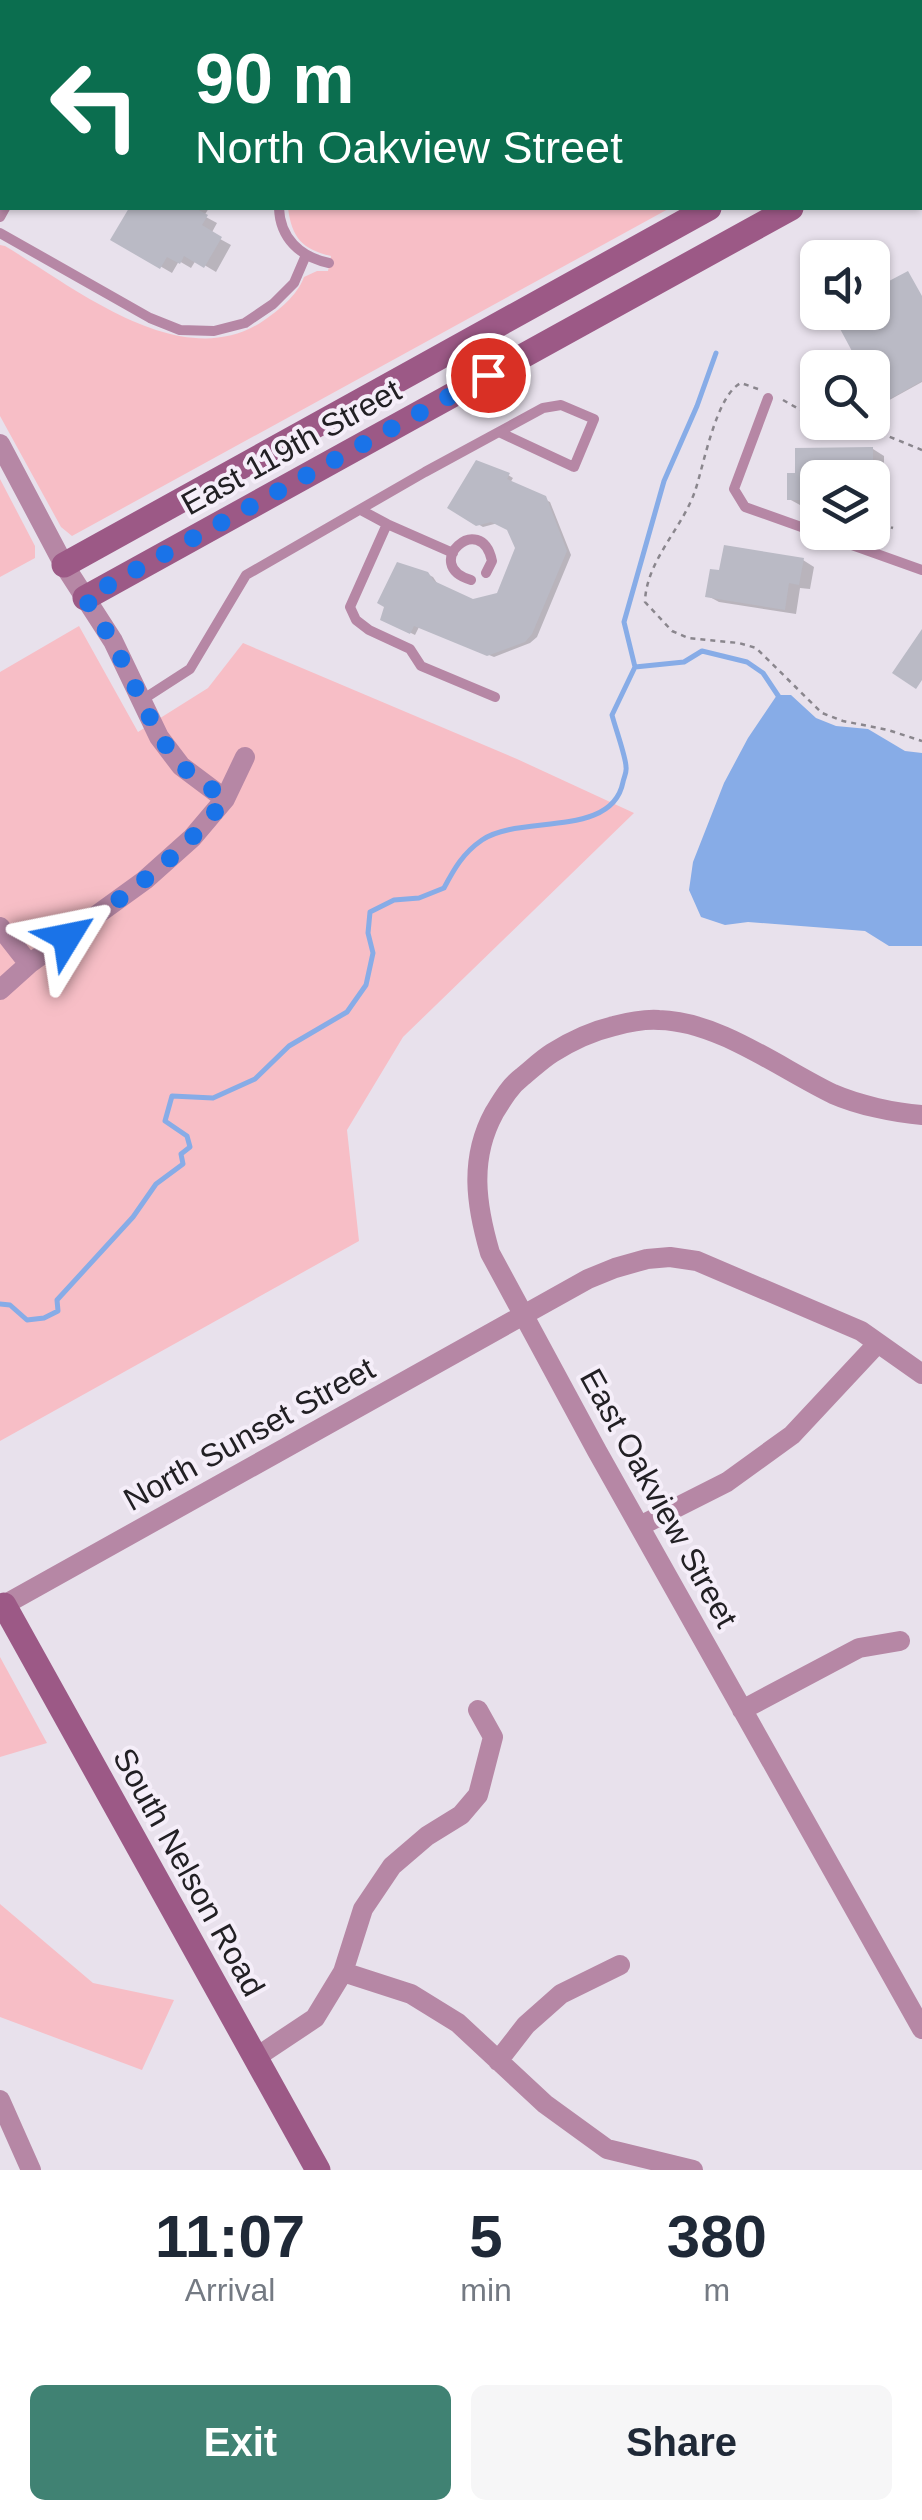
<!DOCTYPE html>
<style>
:root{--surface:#fff;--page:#f6f6f7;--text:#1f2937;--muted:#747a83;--accent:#408273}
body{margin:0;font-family:Helvetica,sans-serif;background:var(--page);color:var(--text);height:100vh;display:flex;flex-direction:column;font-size:38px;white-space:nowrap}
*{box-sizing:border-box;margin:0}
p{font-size:32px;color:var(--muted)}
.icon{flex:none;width:55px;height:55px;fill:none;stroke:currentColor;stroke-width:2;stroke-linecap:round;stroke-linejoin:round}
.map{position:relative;height:2170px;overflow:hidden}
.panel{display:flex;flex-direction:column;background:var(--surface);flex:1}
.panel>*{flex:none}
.top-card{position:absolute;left:0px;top:0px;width:922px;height:210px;box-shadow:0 2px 8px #0004;background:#0b6e4f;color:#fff;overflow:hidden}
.buttons{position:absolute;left:800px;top:240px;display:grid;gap:20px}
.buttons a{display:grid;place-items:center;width:90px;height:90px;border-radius:15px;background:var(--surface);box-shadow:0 2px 8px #0004;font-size:50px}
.pin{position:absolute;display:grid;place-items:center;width:85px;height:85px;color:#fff;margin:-42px;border:5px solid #fff;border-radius:50%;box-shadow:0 2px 10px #0007}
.me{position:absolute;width:110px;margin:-55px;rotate:55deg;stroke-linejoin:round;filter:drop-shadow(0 0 8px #0008)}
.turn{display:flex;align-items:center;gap:35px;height:210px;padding:0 30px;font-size:45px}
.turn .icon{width:130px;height:130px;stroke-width:2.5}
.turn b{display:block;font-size:70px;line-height:85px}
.eta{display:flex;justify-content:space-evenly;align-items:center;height:170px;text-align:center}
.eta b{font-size:60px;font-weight:600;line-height:70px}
.cta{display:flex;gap:20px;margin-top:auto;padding:20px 30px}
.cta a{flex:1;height:115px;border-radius:15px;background:var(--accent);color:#fff;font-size:40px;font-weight:600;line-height:115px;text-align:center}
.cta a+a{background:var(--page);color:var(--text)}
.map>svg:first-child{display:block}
</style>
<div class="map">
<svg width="922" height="2170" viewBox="0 0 922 2170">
<rect width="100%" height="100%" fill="#e8e1ec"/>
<path fill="#f7bec6" d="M527,0H865L866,2H526Z
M288,208H670L72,536L61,527L0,416V245L5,246C74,287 182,376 263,321C279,310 297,296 304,277L317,271H328L331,256C302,249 292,238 288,208Z
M0,479L35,546V558L0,577Z
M79,626L138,732L208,688L243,643L517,759L634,813L403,1037L347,1130L359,1241L0,1441V672Z
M0,1657L47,1743L0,1757Z
M0,1904L93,1983L174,2000L142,2070L0,2017Z"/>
<path fill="#87ace7" d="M777,695H791L816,718L836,726L868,729L905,751L922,753V946H889L865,931L748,922L725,925L701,917L689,890L693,862L724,783L748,738Z"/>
<path fill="#0003" d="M170,0H229L233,2H168Z
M258,0H310L308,2H256Z
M433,0H451L456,2H431Z
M132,208H209L204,216L217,223L211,234L231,245L216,272L196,260L191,268L179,261L172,273L113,239Z
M875,283L880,289L922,297V382L884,403L872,312V284Z
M873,449L884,456V477H875V504H872V478H818V505H800L789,499V475Z
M508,475L513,478L510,483L550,502L571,555L537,637L530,643L494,657L419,627L415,635L383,619L427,574L433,577L439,586L472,602L499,595L518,548L510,529L498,523L483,527L450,508Z
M803,560L814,567L810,589L800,588L796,614L719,602L708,596L721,573Z"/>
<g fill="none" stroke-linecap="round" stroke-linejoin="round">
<path stroke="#87ace7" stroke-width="5" d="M635,667L684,662L702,651L747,662L763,673L779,697
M0,1304L10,1305L27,1320L44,1318L58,1311L57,1300L133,1217L156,1184L183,1164L181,1154L190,1147L187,1136L165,1121L172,1096L213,1098L255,1079L289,1046L347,1012L366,985L373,953L368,933L370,912L394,900L419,898L444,888C454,869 463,853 482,840C519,814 612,839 623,782C624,777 627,772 626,767C626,757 615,727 612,715L635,667L624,622L664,481L697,406L716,353"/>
</g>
<path fill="#babac5" d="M129,208H195L208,215L202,225L222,237L204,268L184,256L180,264L167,257L160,269L110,240Z
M908,271L922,296V381L881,404L872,389V368H861L831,312H872V290Z
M873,447V472L865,473V478H818V500H787V473H795V448Z
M476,460L510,473L507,479L546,496L567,551L532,634L525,642L487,656L414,626L410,634L380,620L384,607L377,603L397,562L428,572L434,581L473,599L497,593L515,548L507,530L491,522L476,526L447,508Z
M724,545L804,558L799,585L789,583L785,610L705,597L710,569L719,570Z
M922,629V680L916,689L892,673Z"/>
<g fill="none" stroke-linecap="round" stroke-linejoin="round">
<path stroke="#8a868d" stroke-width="2.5" stroke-dasharray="5 5" stroke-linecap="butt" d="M86,0L90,2
M153,2L155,0
M0,76L2,77
M758,389L741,383C717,394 704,463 696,488C684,527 646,560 645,602L672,631L688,638L739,643L756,648L822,713L843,721L888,730L922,741
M783,400L818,420
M832,422L868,428L922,450
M872,521L893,528"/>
<path stroke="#b687a5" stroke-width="10" d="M878,0L879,2
M124,2L125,0
M517,2L518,0
M279,208C280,238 300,257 329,263
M0,217L5,208
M0,233L150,318L180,330L214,331L245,323L273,304L294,283L306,255
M768,398L734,489L745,507L922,570
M361,510L387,524L350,607L356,620L369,630L410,649L421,666L495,697
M387,524L453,553
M471,580C420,565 481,509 492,561L486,573
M142,700L190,669L246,575L425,472L543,408L561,405L594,419L574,467L499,432"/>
<path stroke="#b687a5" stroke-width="20" d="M0,444L64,565L113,641L159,737L181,766L225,799
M0,927L29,964
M0,990L29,964L145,880L192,838L225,799L245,757
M922,1115C895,1113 858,1105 833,1094C781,1069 718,1021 659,1020C644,1019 629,1022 614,1026C593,1031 571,1041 552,1053C541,1060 532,1069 522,1077C510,1086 502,1100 494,1113C469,1159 476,1205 490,1253L597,1451L922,2029
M640,1526L727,1482L792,1435L878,1343
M4,1605L588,1279L615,1268L647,1259L670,1257L697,1261L861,1331L922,1374
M742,1710L859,1648L900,1641
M343,1972L411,1994L458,2023L545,2104L607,2149L693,2170
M255,2058L315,2018L343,1972L363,1909L392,1866L427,1836L461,1815L478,1795L493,1737L478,1710
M498,2061L526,2025L561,1994L620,1965
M0,2100L31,2170"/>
<path stroke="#9c5986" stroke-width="25" d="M920,91L922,89
M920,136L922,135
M64,565L709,208
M85,598L791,208
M4,1605L318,2170"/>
</g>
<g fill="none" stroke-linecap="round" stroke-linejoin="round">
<path stroke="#1a73e8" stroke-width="18" stroke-dasharray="0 32.4" d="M67,937C124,896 183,856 225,799L181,766L159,736L113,642L85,598L488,375"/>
</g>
<g text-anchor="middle" stroke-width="8" stroke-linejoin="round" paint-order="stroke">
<g font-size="32" fill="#222024" stroke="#f5eef9">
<text transform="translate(291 447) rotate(-29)" y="11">East 119th Street</text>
<text transform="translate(249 1434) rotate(-29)" y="11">North Sunset Street</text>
<text transform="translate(659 1498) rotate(61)" y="11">East Oakview Street</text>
<text transform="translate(189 1872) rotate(61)" y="11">South Nelson Road</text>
</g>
</g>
</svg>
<div class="buttons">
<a><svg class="icon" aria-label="sound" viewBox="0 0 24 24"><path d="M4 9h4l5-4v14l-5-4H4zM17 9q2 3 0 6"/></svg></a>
<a><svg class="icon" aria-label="search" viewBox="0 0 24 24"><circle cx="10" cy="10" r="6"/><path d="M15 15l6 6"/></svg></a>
<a><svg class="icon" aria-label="layers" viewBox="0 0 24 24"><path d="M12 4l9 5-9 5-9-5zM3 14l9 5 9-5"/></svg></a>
</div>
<div class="pin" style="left:488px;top:375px;background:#d93025"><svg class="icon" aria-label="arrive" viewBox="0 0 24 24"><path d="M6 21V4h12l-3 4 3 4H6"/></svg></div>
<svg class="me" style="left:67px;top:937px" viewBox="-20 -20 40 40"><path d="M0-17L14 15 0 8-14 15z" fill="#1a73e8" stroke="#fff" stroke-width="4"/></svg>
<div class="top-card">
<div class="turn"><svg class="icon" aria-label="left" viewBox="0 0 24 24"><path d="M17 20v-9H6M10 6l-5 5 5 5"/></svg><div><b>90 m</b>North Oakview Street</div></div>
</div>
</div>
<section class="panel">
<div class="eta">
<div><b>11:07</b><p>Arrival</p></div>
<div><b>5</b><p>min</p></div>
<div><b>380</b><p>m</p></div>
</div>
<div class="cta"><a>Exit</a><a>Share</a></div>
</section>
